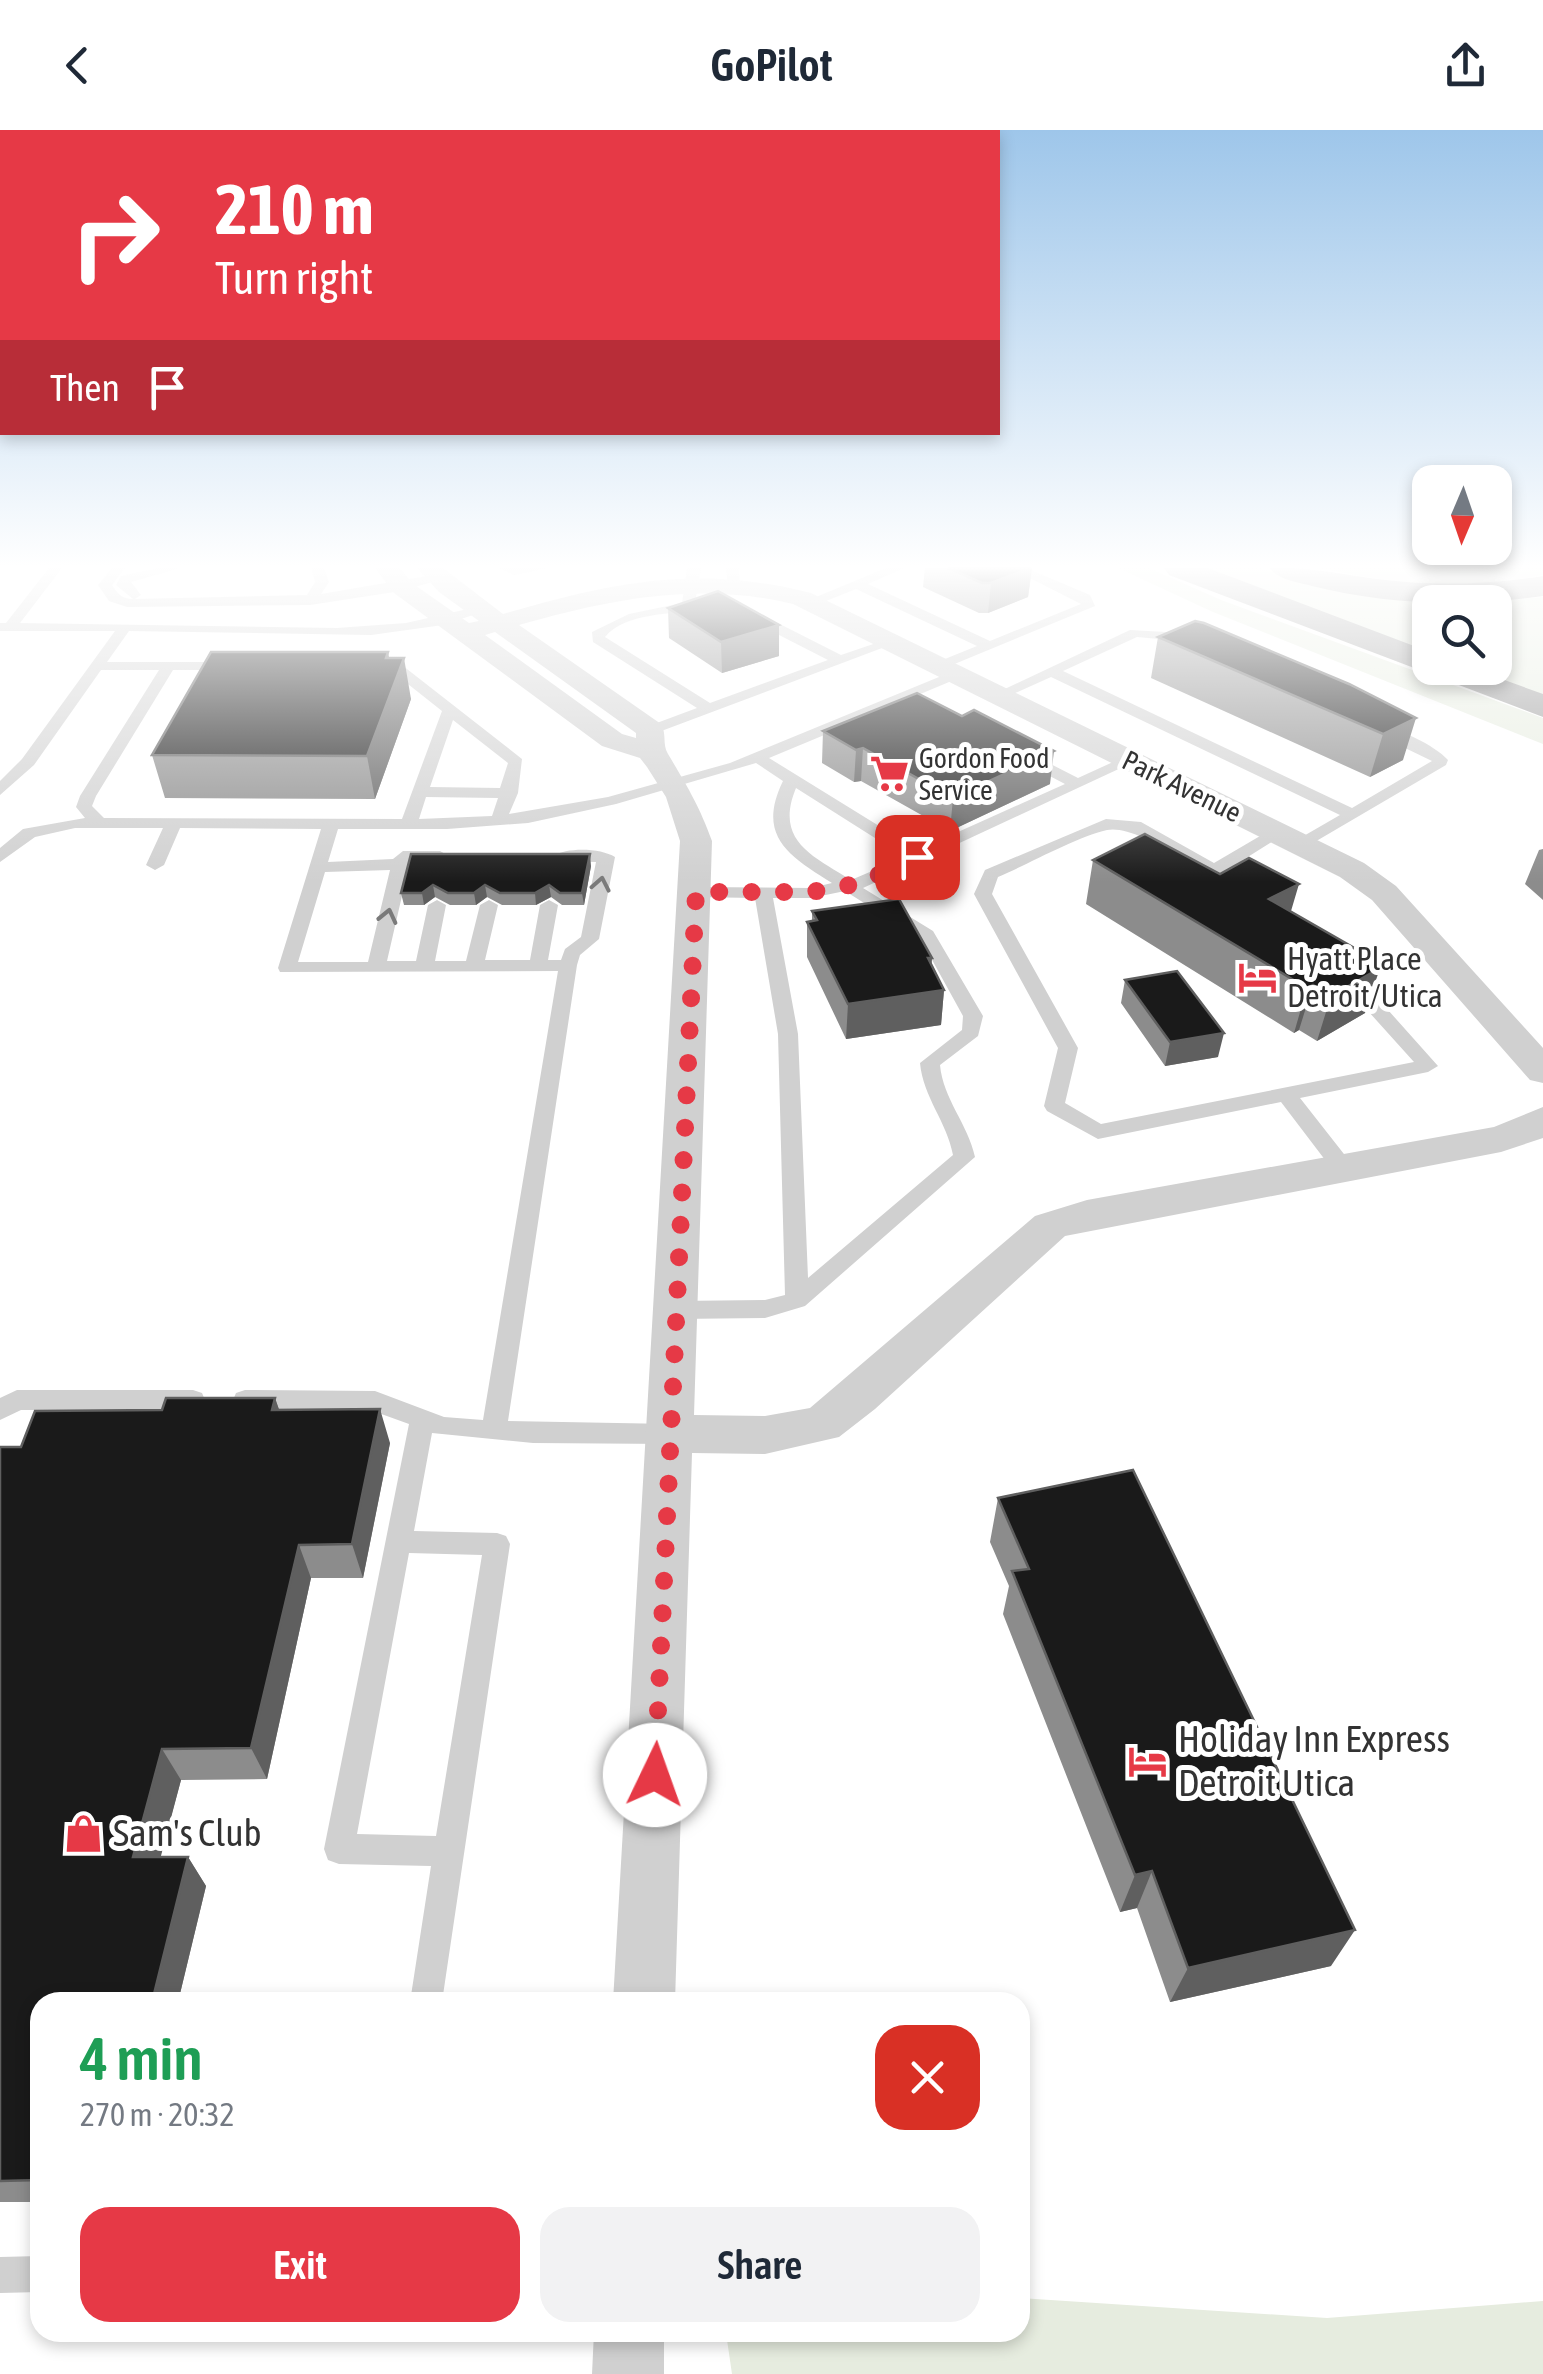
<!DOCTYPE html>
<meta charset="utf-8">
<style>
:root{--surface:#fff;--page:#f2f2f3;--text:#1f2937;--muted:#747a83;--accent:#e63946}
body{margin:0;font-family:"Asap Condensed",sans-serif;background:var(--page);color:var(--text);height:100vh;display:flex;flex-direction:column;font-size:38px;white-space:nowrap}
*{box-sizing:border-box;margin:0}
p{font-size:32px;color:var(--muted)}
.icon{flex:none;width:55px;height:55px;fill:none;stroke:currentColor;stroke-width:2;stroke-linecap:round;stroke-linejoin:round}
.map{position:relative;flex:1;overflow:hidden}
.side{position:absolute;left:30px;top:1862px;width:1000px;height:350px;display:flex;flex-direction:column;background:var(--surface);border-radius:30px;box-shadow:0 5px 15px #0003}
.side>*{flex:none}
.hud{position:absolute;left:0px;top:0px;width:1000px;height:305px;box-shadow:0 5px 15px #0003;background:#e63946;color:#fff;overflow:hidden}
.needle{width:65px;rotate:182deg}
.tools{position:absolute;left:1412px;top:335px;display:grid;gap:20px}
.tools a{display:grid;place-items:center;width:100px;height:100px;border-radius:20px;background:var(--surface);box-shadow:0 5px 15px #0003;font-size:50px}
.pin{position:absolute;display:grid;place-items:center;width:85px;height:85px;color:#fff;margin:-42px;border-radius:20px;box-shadow:0 5px 15px #0006}
.me{position:absolute;width:110px;margin:-55px;rotate:3deg;stroke-linejoin:round;filter:drop-shadow(0 0 8px #0008)}
.turn{display:flex;align-items:center;gap:35px;height:210px;padding:0 50px;font-size:45px}
.turn .icon{width:130px;height:130px;stroke-width:2.5}
.turn b{display:block;font-size:70px;line-height:85px}
.then{display:flex;align-items:center;height:95px;padding:0 50px;background:#0003;gap:20px;font-size:38px}
.round{display:grid;place-items:center;flex:none;width:105px;height:105px;border-radius:30px;background:var(--page)}
.head{display:flex;align-items:center;justify-content:space-between;height:170px;padding:0 50px}
h1{font-size:60px;font-weight:600;line-height:75px;color:#1e9e55}
.primary-button{display:flex;gap:20px;margin-top:auto;padding:20px 50px}
.primary-button a{flex:1;height:115px;border-radius:30px;background:var(--accent);color:#fff;font-size:40px;font-weight:600;line-height:115px;text-align:center}
.primary-button a+a{background:var(--page);color:var(--text)}
header{display:flex;justify-content:space-between;align-items:center;height:130px;padding:0 50px;background:var(--surface);font-size:45px;font-weight:600}
.map>svg:first-child{display:block}
</style>
<header><svg class="icon" aria-label="back" viewBox="0 0 24 24"><path d="M15 5l-7 7 7 7"/></svg>GoPilot<svg class="icon" aria-label="share" viewBox="0 0 24 24"><path d="M12 15V3M7 8l5-5 5 5M5 13v7h14v-7"/></svg></header>
<div class="map">
<svg width="1543" height="2244" viewBox="0 0 1543 2244">
<rect width="100%" height="100%" fill="#fff"/>
<path fill="#e6ecdf" d="M1118,438H1149L1221,470L1543,588V614L1213,482Z
M1202,438H1257L1408,470L1440,472H1430V527Z
M1320,438H1543V445C1468,460 1394,455 1320,438Z
M1543,467V570L1458,538H1495V472H1484Z
M1020,2168L1327,2188L1543,2171V2244H732L726,2203L1020,2202Z"/>
<g fill="none" stroke-linecap="round" stroke-linejoin="round">
<path fill="#d0d0d0" fill-rule="evenodd" d="M49,438H62L20,493L337,498L406,493L481,476L488,480L443,495L371,505L129,501L107,532H229L236,536L229,540H173L96,666L92,676L104,688L402,689L442,581L389,539L376,538L374,535L381,531L398,532L522,629L518,663L509,684L608,667L730,633L956,540L961,541V547L918,565L941,579V585H931L906,571L769,628L918,720L1065,654L1021,631V625H1033L1078,648L1124,627L1138,630L863,758L933,801L983,886L978,906L940,935C943,969 968,994 975,1027L805,1176L765,1188L676,1189L668,1186L664,1180L668,1174L676,1171L765,1170L785,1165L778,904L755,768L696,767L687,762L696,757L811,758L832,753C789,726 756,706 783,651L756,633L616,674L528,693L447,699H338L328,732L393,729L403,721H440L449,726L440,731H410L387,831H416L428,775L437,770L446,775L435,831H466L480,775L489,770L498,775L485,830H530L540,775L549,770L558,775L548,830H561L565,819L581,807L596,732L562,731L553,726C567,717 601,718 615,727L599,809L580,825L577,835L508,1291L671,1294L680,1297L683,1304L680,1311L671,1314L533,1313L432,1303L414,1401L497,1403L506,1406L510,1414L442,1872H410L431,1736L339,1734L328,1730L324,1719L409,1294L373,1281L245,1280L236,1277L233,1270L236,1263L245,1260L375,1261L444,1287L483,1290L558,841L280,842L278,838L321,699L180,698L164,735L155,740L146,735L163,698H75L35,707L0,732V718L23,699L85,688L76,677L80,666L159,540H101L34,635L0,665V651L22,629L115,501H0V493H6ZM453,590L508,633L500,658L430,657ZM796,658L905,727L851,750C813,726 774,711 796,658ZM426,667L498,668L492,686L419,689ZM390,740L368,832H298L325,742ZM845,761L920,808L963,886L962,900L920,933C923,967 947,992 953,1025L808,1148L798,904L773,768H811ZM409,1423L482,1425L436,1706L357,1704Z
M112,438H125L112,455C118,464 122,469 133,469L116,455L121,446L158,438H180L131,452L141,465L135,469L307,465L315,452L311,438H324L329,452L321,464L439,444L446,448L401,461L310,475L127,477L109,471L98,455Z
M499,438H549L514,445Z
M687,438H701L695,473L704,474V480C673,484 626,482 605,507L710,573L828,530L750,490V484H760L841,525L891,508L898,512L656,603H646V597L697,578L593,512L592,502L629,484L682,473Z
M726,438H739L740,460L728,457Z
M886,438H904L868,454L990,511L1081,474L1010,438H1026L1090,465L1095,476L940,540L935,539V533L977,516L856,459L816,475L804,472Z
M1130,500L1166,502L1197,517L1190,521L1159,509L1137,507L1063,541L1352,678L1432,631L1374,603V597C1394,595 1434,615 1448,630L1446,635L1301,720L1293,715L1295,711L1340,685L1051,547L1004,568L992,565Z
M1106,689L1141,692L1214,733L1272,699H1284L1286,703L1227,740L1255,752L1258,756L1249,761C1212,751 1139,693 1107,700C1076,707 1029,734 998,747L992,764L1078,918L1065,973L1101,994L1414,932L1341,851L1339,847L1348,841L1355,843L1438,936L1428,942L1300,968L1351,1033L1354,1038L1351,1043H1335L1281,972L1098,1009L1047,981L1044,976L1058,918L974,764L985,740Z
M17,1260H193L202,1263L205,1270L202,1277L193,1280H21L0,1290V1268Z
M40,2126V2162L0,2163V2127Z"/>
<path fill="#d0d0d0" fill-rule="evenodd" d="M375,438H400L412,453L469,493L479,491L439,462L417,438H443L503,484C613,452 697,434 811,463L1364,733L1396,756L1543,918V953L1530,950L1372,770L1340,747L793,474C699,451 610,469 519,495L661,594C667,604 662,614 668,624C687,656 699,675 712,711L694,1285L765,1286L810,1278L1035,1086L1087,1070L1494,997L1543,977V1008L1501,1022L1065,1106L875,1279L839,1307L765,1324L692,1323L675,1872H613L680,711L666,667L647,637L640,628L602,616L394,463ZM495,502L636,603V608L622,604L485,505Z
M594,2202H664V2244H592Z"/>
<path fill="#9a9a9a" fill-rule="evenodd" d="M1164,438H1208L1430,522V538H1471L1543,564V587L1169,445Z
M1270,438C1310,436 1347,446 1386,450C1439,456 1491,454 1543,446V466C1465,477 1389,475 1312,456C1298,452 1278,450 1270,438Z"/>
</g>
<path fill="#8c8c8c" d="M925,438H1032L1028,467L988,483H979L923,457Z
M668,478L779,526L722,543L669,508Z
M1158,507L1349,554L1403,630L1370,647L1151,548Z
M389,528L411,569L375,669L165,668L152,625Z
M823,601L1050,654L950,701L861,651L854,652L822,633Z
M1543,719V770L1525,754L1539,720Z
M411,724L591,736L584,775H562L551,767L536,775H502L487,767L476,775H450L435,767L424,775H404L401,763Z
M1093,730L1220,744L1291,782L1365,883L1317,911L1299,900L1294,903L1086,774Z
M812,781L932,828L931,835L944,860L941,895L846,909L807,827V792L812,791Z
M1125,850L1218,927L1165,936L1121,873Z
M275,1268L279,1280L390,1313L363,1448H311L267,1649L181,1650L160,1727H188L206,1756L178,1872H40V2072H0V1317H21L162,1280Z
M998,1368L1331,1836L1170,1872L1137,1778L1120,1782L1003,1484L1009,1456L990,1412Z"/>
<path fill="#5f5f5f" d="M1032,438L1028,467L988,483L991,453Z
M779,495V526L722,543L721,512Z
M388,522L394,553L404,528L411,569L375,669L367,626L386,528Z
M1416,588L1403,630L1370,647L1383,604Z
M863,618L861,651L854,652L856,620Z
M1054,621L1050,654L950,701L953,668Z
M590,724L591,736L584,775L582,763Z
M1299,754L1286,798L1269,769Z
M433,755L435,767L424,775L422,763Z
M485,755L487,767L476,775L474,763Z
M549,755L551,767L536,775L535,763Z
M928,828H932L929,862L944,860L941,895L846,909L848,874Z
M1380,838L1365,883L1317,911L1331,866Z
M1313,855L1299,900L1294,903L1307,858Z
M1224,903L1218,927L1165,936L1170,912Z
M275,1268L287,1302L272,1280Z
M380,1279L390,1313L363,1448L352,1414Z
M299,1415L311,1448L267,1649L251,1618Z
M162,1619L181,1650L153,1756L133,1727Z
M188,1727L206,1756L178,1872H152Z
M1152,1741L1137,1778L1120,1782L1135,1745Z
M1355,1800L1331,1836L1170,1872L1188,1838Z"/>
<path fill="#1a1a1a" stroke="#5f5f5f" stroke-width="2.5" d="M948,438H1031L991,453H982Z
M718,461L779,495L721,512L668,478Z
M1195,491L1204,493L1349,554L1416,588L1383,604L1158,507Z
M211,522H388L386,528H404L367,626L152,625Z
M917,563L962,586L974,580L1054,621L953,668L863,618L856,620L823,601Z
M1145,704L1220,744L1249,728L1299,754L1269,769L1370,827L1380,838L1331,866L1313,855L1307,858L1093,730Z
M411,724H590L582,763H560L549,755L535,763H500L485,755L474,763H448L433,755L422,763H401Z
M899,769L932,828H928L944,860L848,874L807,792L817,790L812,781Z
M1177,841L1224,903L1170,912L1125,850Z
M166,1268H275L272,1280L380,1279L352,1414L299,1415L251,1618L162,1619L133,1727H188L152,1872H40V2050L0,2051V1317H21L35,1281L162,1280Z
M1133,1340L1355,1800L1188,1838L1152,1741L1135,1745L1012,1441L1029,1439L998,1368Z"/>
<defs><path id="oneway-chevron" d="M-2-3.5L2.5 0L-2 3.5" fill="none" stroke-width="1.6" stroke-linecap="round" stroke-linejoin="round" transform="scale(2.5)"/></defs>
<g stroke="#7a7a7a">
<use href="#oneway-chevron" transform="translate(601 754) rotate(-79)"/>
<use href="#oneway-chevron" transform="translate(388 786) rotate(-77)"/>
</g>
<linearGradient id="sky" x2="0" y2="1"><stop stop-color="#9ec6ea"/><stop offset="0.58" stop-color="#fff"/><stop offset="1" stop-color="#fff" stop-opacity="0"/></linearGradient>
<rect width="1543" height="752" fill="url(#sky)"/>
<g fill="none" stroke-linecap="round" stroke-linejoin="round">
<path stroke="#e63946" stroke-width="18" stroke-dasharray="0 32.4" d="M655,1645L696,762H811L861,753L917,727"/>
</g>
<defs>
<symbol id="supermarket-bare" viewBox="-9 -9 18 18"><path d="M-6-5.5h2.5l.6 2H6L4.5 2H-2.5L-4.4-4H-6ZM-1.5 3.2a1.3 1.3 0 1 0 .1 0ZM3 3.2a1.3 1.3 0 1 0 .1 0Z" fill="#e63946" stroke="#fff" stroke-width="2.5" paint-order="stroke"/></symbol>
<symbol id="hotel-bare" viewBox="-9 -9 18 18"><path d="M-6-4.5h1.5V1H6V5H4.5V3h-9V5H-6ZM-4 0a1.8 1.8 0 1 1 3.6 0ZM.5 0V-2.5h3Q6-2.5 6 0Z" fill="#e63946" stroke="#fff" stroke-width="2.5" paint-order="stroke"/></symbol>
<symbol id="shop-bare" viewBox="-9 -9 18 18"><path d="M-5-2.5h2.3a2.7 3.5 0 0 1 5.4 0H5L5.5 6h-11ZM-1.5-2.5h3a1.5 2.3 0 0 0-3 0Z" fill="#e63946" stroke="#fff" stroke-width="2.5" paint-order="stroke"/></symbol>
</defs>
<g fill-rule="evenodd">
<use href="#supermarket-bare" x="862" y="616" width="55" height="55"/>
<use href="#hotel-bare" x="1230" y="820" width="55" height="55"/>
<use href="#hotel-bare" x="1120" y="1604" width="55" height="55"/>
<use href="#shop-bare" x="56" y="1676" width="55" height="55"/>
</g>
<g text-anchor="middle" stroke-width="10" stroke-linejoin="round" paint-order="stroke">
<g font-size="28" fill="#333" stroke="#fff" text-anchor="start">
<text x="919" y="638">Gordon Food<tspan x="919" dy="32">Service</tspan></text>
</g>
<g font-size="28" fill="#333" stroke="#fff">
<text transform="translate(1182 656) rotate(26)" y="10">Park Avenue</text>
</g>
<g font-size="32" fill="#333" stroke="#fff" text-anchor="start">
<text x="1287" y="840">Hyatt Place<tspan x="1287" dy="37">Detroit/Utica</tspan></text>
</g>
<g font-size="38" fill="#333" stroke="#fff" text-anchor="start">
<text x="1178" y="1622">Holiday Inn Express<tspan x="1178" dy="44">Detroit Utica</tspan></text>
<text x="113" y="1716">Sam's Club</text>
</g>
</g>
</svg>
<div class="tools">
<a><svg class="needle" viewBox="-14 -14 28 28"><path d="M0-13l5 13h-10z" fill="#e53935"/><path d="M0 13l5-13h-10z" fill="#747a83"/></svg></a>
<a><svg class="icon" aria-label="search" viewBox="0 0 24 24"><circle cx="10" cy="10" r="6"/><path d="M15 15l6 6"/></svg></a>
</div>
<div class="pin" style="left:917px;top:727px;background:#d93025"><svg class="icon" aria-label="arrive" viewBox="0 0 24 24"><path d="M6 21V4h12l-3 4 3 4H6"/></svg></div>
<svg class="me" style="left:655px;top:1645px" viewBox="-20 -20 40 40"><circle r="19" fill="#fff"/><path d="M0-13L10 11 0 6-10 11z" fill="#e63946"/></svg>
<div class="hud">
<div class="turn"><svg class="icon" aria-label="right" viewBox="0 0 24 24"><path d="M7 20v-9h11M14 6l5 5-5 5"/></svg><div><b>210 m</b>Turn right</div></div>
<div class="then">Then<svg class="icon" aria-label="arrive" viewBox="0 0 24 24"><path d="M6 21V4h12l-3 4 3 4H6"/></svg></div>
</div>
<section class="side">
<div class="head"><div><h1>4 min</h1><p>270 m · 20:32</p></div><a class="round" style="background:#d93025;color:#fff"><svg class="icon" aria-label="close" viewBox="0 0 24 24"><path d="M6 6l12 12M18 6L6 18"/></svg></a></div>
<div class="primary-button"><a>Exit</a><a>Share</a></div>
</section>
</div>
